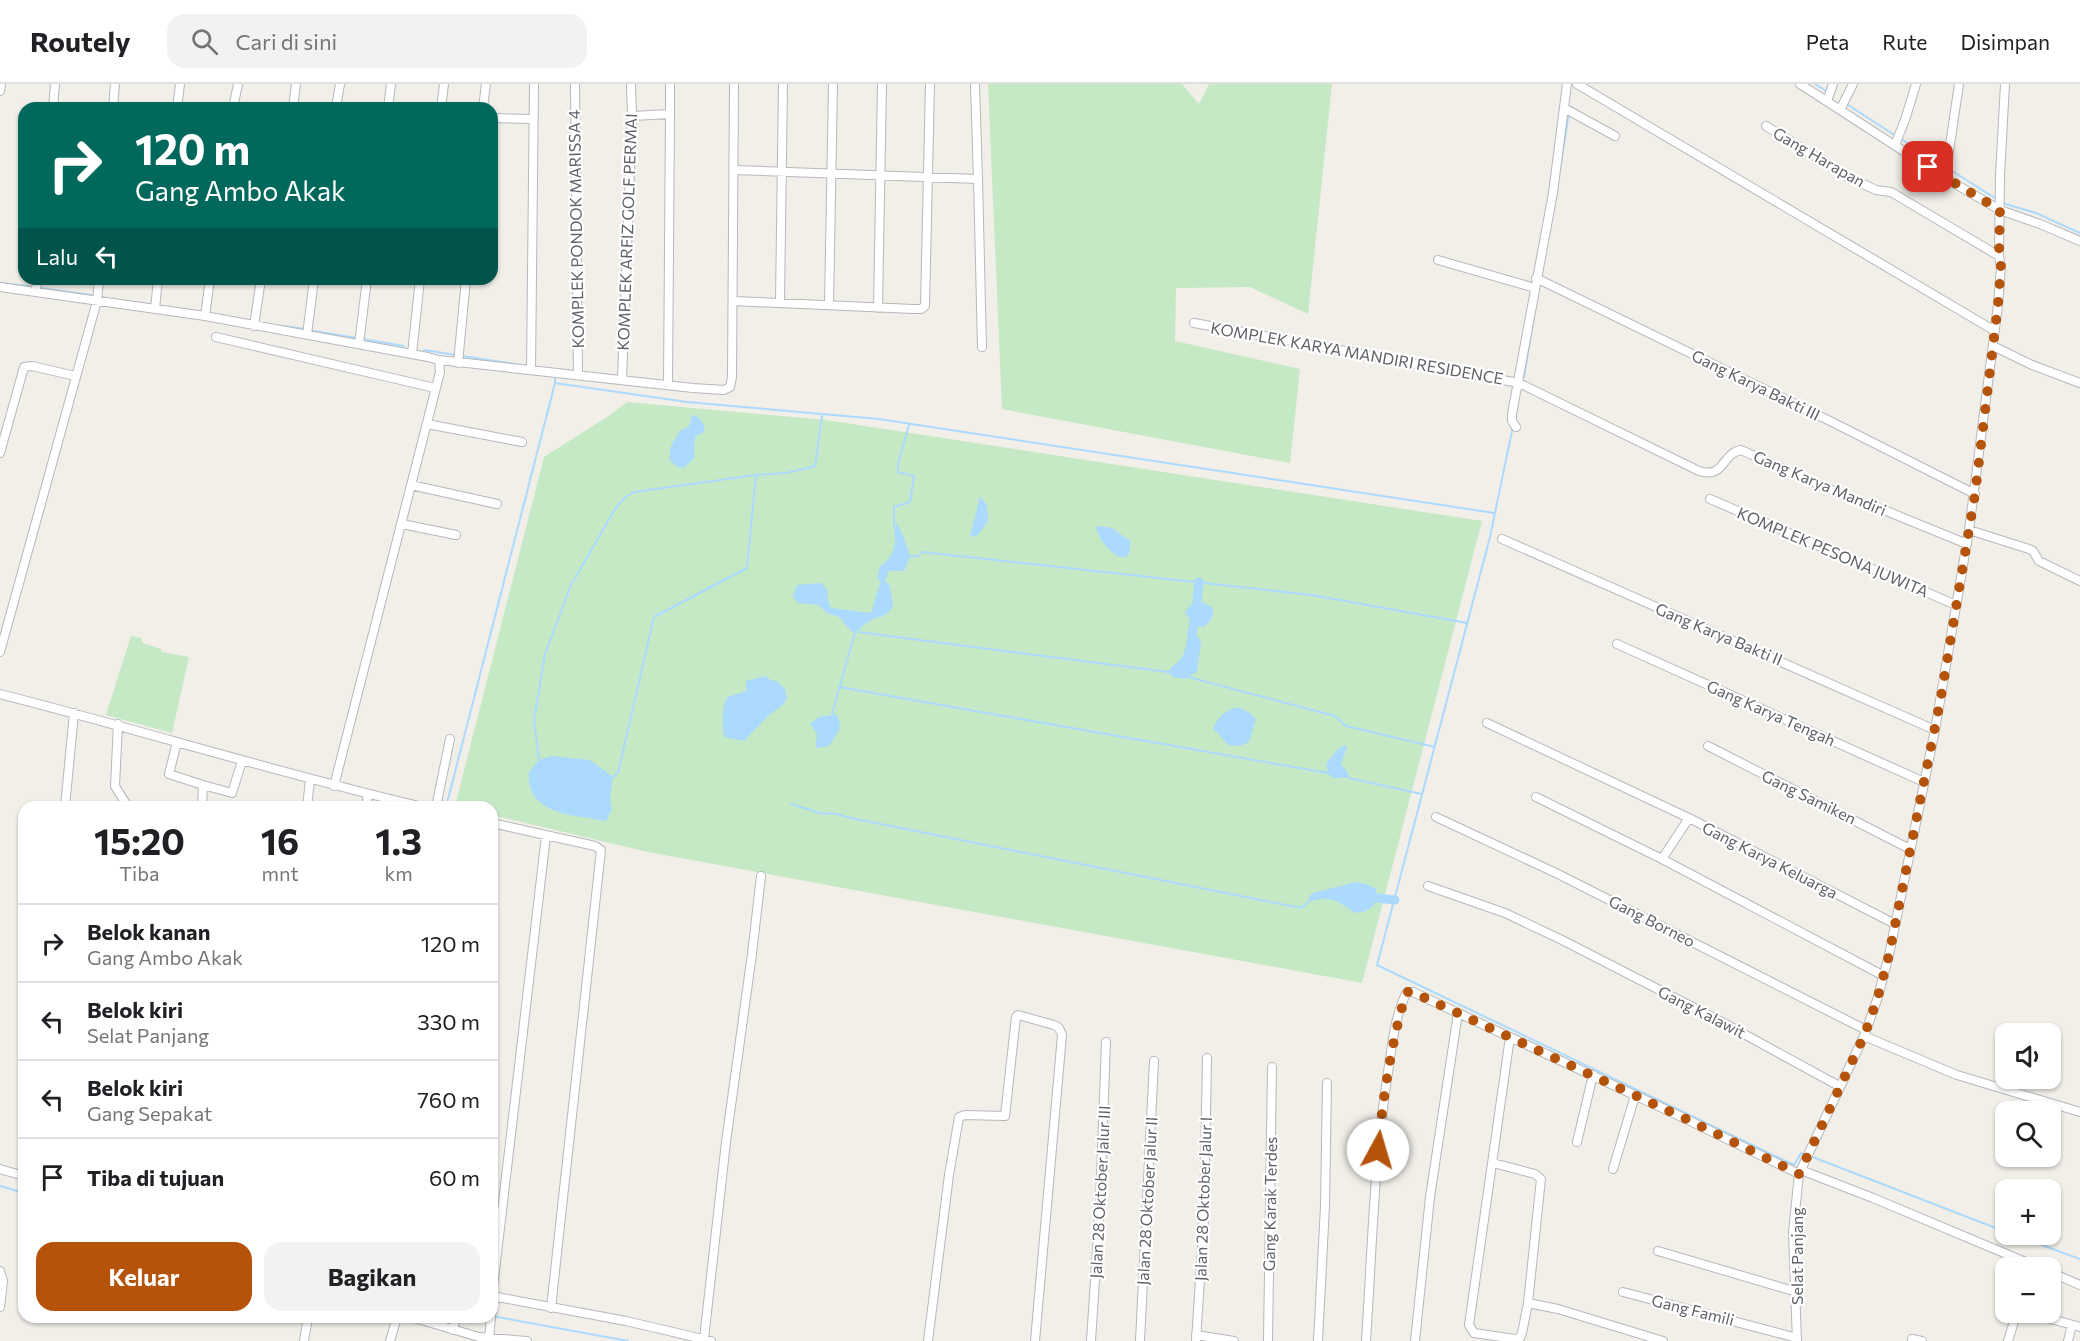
<!DOCTYPE html>
<html lang="id">
<meta charset="utf-8">
<style>
:root{--surface:#fff;--page:#f2f2f2;--text:#202124;--muted:#757577;--line:#e0e0e0;--accent:#b45309}
body{margin:0;font-family:Commissioner,sans-serif;background:var(--page);color:var(--text);height:100vh;display:flex;flex-direction:column;font-size:22px;white-space:nowrap}
*{box-sizing:border-box;margin:0}
p{font-size:20px;color:var(--muted)}
.icon{flex:none;width:33px;height:33px;fill:none;stroke:currentColor;stroke-width:2;stroke-linecap:round;stroke-linejoin:round}
.map{position:relative;flex:1;overflow:hidden}
.drawer{position:absolute;left:18px;top:717px;width:480px;height:522px;display:flex;flex-direction:column;background:var(--surface);border-radius:18px;box-shadow:0 2px 4px #0004}
.drawer>*{flex:none}
.guide{position:absolute;left:18px;top:18px;width:480px;height:183px;border-radius:18px;box-shadow:0 2px 4px #0004;background:#00695c;color:#fff;overflow:hidden}
.fabs{position:absolute;left:1995px;top:939px;display:grid;gap:12px}
.fabs a{display:grid;place-items:center;width:66px;height:66px;border-radius:12px;background:var(--surface);box-shadow:0 2px 4px #0004;font-size:30px}
.pin{position:absolute;display:grid;place-items:center;width:51px;height:51px;color:#fff;margin:-26px;border-radius:12px;box-shadow:0 3px 9px #0006}
.me{position:absolute;width:66px;margin:-33px;rotate:6deg;stroke-linejoin:round;filter:drop-shadow(0 0 4px #0008)}
.turn{display:flex;align-items:center;gap:21px;height:126px;padding:0 18px;font-size:27px}
.turn .icon{width:78px;height:78px;stroke-width:2.5}
.turn b{display:block;font-size:42px;line-height:51px}
.then{display:flex;align-items:center;height:57px;padding:0 18px;background:#0003;gap:12px;font-size:22px}
.eta{display:flex;justify-content:space-evenly;align-items:center;height:102px;text-align:center}
.eta b{font-size:36px;font-weight:700;line-height:42px}
.primary-button{display:flex;gap:12px;margin-top:auto;padding:12px 18px}
.primary-button a{flex:1;height:69px;border-radius:18px;background:var(--accent);color:#fff;font-size:24px;font-weight:700;line-height:69px;text-align:center}
.primary-button a+a{background:var(--page);color:var(--text)}
ul{padding:0;list-style:none}
li{display:flex;align-items:center;gap:18px;height:78px;padding:0 18px;border-top:2px solid var(--line)}
li div{flex:1}
li b{display:block;font-size:22px}
li em{font-style:normal}
header{display:flex;align-items:center;gap:36px;box-sizing:border-box;height:84px;padding:0 30px;background:var(--surface);border-bottom:2px solid var(--line)}
header strong{font-size:28px}
nav{display:flex;gap:33px;margin-inline-start:auto;font-size:21px}
.search{width:420px;height:54px;background:var(--page);display:flex;align-items:center;gap:15px;box-sizing:border-box;padding:0 21px;border-radius:18px;color:var(--muted);font-size:22px}
.map>svg:first-child{display:block}
</style>
<header>
<strong>Routely</strong>
<div class="search"><svg class="icon" aria-label="search" viewBox="0 0 24 24"><circle cx="10" cy="10" r="6"/><path d="M15 15l6 6"/></svg>Cari di sini</div>
<nav><a>Peta</a><a>Rute</a><a>Disimpan</a></nav>
</header>
<div class="map">
<svg width="2080" height="1257" viewBox="0 0 2080 1257">
<rect width="100%" height="100%" fill="#f1efe8"/>
<path fill="#c5e8c5" d="M988,0H1182L1199,20L1209,0H1332L1308,230L1250,203L1176,204L1175,257L1300,285L1290,379L1002,325Z
M627,318L826,336L1482,437L1362,899L648,768L492,731V723L455,722L544,373L610,331Z
M131,552L141,554L143,559L161,565L162,568L189,573L172,649L106,631Z"/>
<path fill="#abdafe" d="M692,331C699,332 706,340 704,348L695,353L694,374L684,384L678,383L670,377V364L673,358L681,346L689,343Z
M980,412L987,421L988,437L978,451L970,453Z
M897,440L902,449L910,472L904,487H890L881,482C896,469 896,461 894,442Z
M1098,442L1112,444L1130,457C1133,493 1098,461 1096,443Z
M882,493L890,502L893,522C883,537 880,530 868,538C861,543 861,547 852,548L839,533L827,529L818,521L798,519L793,512L797,501L821,499L827,505L828,516L831,524L871,529Z
M1202,518L1213,524C1214,532 1210,538 1204,543L1197,542L1185,530C1188,521 1193,519 1202,518Z
M1191,550H1196L1201,558L1197,588L1184,595L1173,593L1168,588C1171,582 1175,581 1179,577C1185,571 1186,560 1188,552Z
M765,592L771,596L777,597L785,605L787,614L784,620L769,631L744,657L724,653C722,640 721,625 727,613L746,607V597Z
M1238,623L1250,629L1256,635L1249,658L1240,662L1228,661L1216,647L1213,646C1217,633 1226,626 1238,623Z
M836,630L840,639L839,646L829,662L816,664C815,647 822,656 810,640L819,633Z
M1345,661L1347,663L1341,680L1348,689L1349,694H1332L1328,689L1326,680L1337,666Z
M551,672L590,676L613,693L610,714L612,725L606,737C575,731 525,731 529,688L539,676Z
M1356,798L1366,800L1376,805C1378,822 1371,827 1355,829C1336,816 1334,812 1310,817L1309,812L1313,809Z"/>
<g fill="none" stroke-linecap="round" stroke-linejoin="round">
<path stroke="#abdafe" stroke-width="2" d="M1815,0L1828,8
M1845,19L1896,52
M1901,55L1944,82
M1560,85L1569,28
M1949,85L1998,116
M2002,119L2036,129L2080,149
M0,199L29,202
M41,204L91,211
M284,242L304,245
M313,247L357,254
M363,255L404,262
M424,266L456,271
M462,272L528,282
M1524,293L1534,232
M555,299L687,318L879,335L1494,429
M1513,342L1490,453L1377,881L1794,1081L1801,1069L1804,1070
M894,442V423L910,418L914,392L898,388V380L909,341
M909,473L919,472L922,468L1312,511L1467,539
M858,548L1168,588
M1188,593L1335,632L1346,642L1435,663
M839,603L1328,689
M832,630L855,548
M539,676L534,636L545,570L571,501L615,425L625,413L634,408L756,391L786,389L815,382L822,332
M613,693L618,689L654,533L747,484L756,391
M1349,694L1422,710
M791,720L820,729L837,730L846,733L1301,824L1310,817
M446,723L555,299V290
M1810,1072L2006,1148
M0,1102L24,1109
M2012,1150L2080,1175
M492,1232L628,1257"/>
<path stroke="#abdafe" stroke-width="9" d="M882,493L884,485
M1197,519L1199,498
M1192,550L1194,538
M1377,814L1395,816"/>
<defs>
<path id="minor" d="M575,0L578,291
M670,0V30
M1577,0L1995,247
M1800,0L1945,94L2000,126L2040,140L2080,157
M0,7L1,0
M1827,17L1833,0
M53,24L55,0
M113,24L115,0
M177,24L180,0
M233,24L238,0
M293,24L296,0
M336,24L340,0
M388,24L391,0
M441,24L444,0
M483,24L486,0
M1564,24L1615,52
M1840,26L1853,0
M632,32L670,30L668,301
M492,34L533,35
M1766,42L1848,93L1876,106L1891,108L1999,172
M1895,61L1905,36L1916,0
M734,86L978,95L975,0
M1945,94L1959,0
M978,95L982,263
M1438,176L1535,204
M1536,194L1832,338L1975,410
M0,203L205,232L428,273L439,276L440,288L334,702
M36,208L37,195
M733,217L913,225H921L925,222L930,0
M780,218L783,0
M829,221L833,0
M878,224L882,0
M155,225L158,195
M205,232L210,195
M1194,239L1519,299L1699,387C1725,395 1721,370 1741,366L1856,417L1884,426L1967,460
M254,242L261,195
M307,251L314,195
M216,253L435,304
M359,260L367,195
M1993,262L2032,281L2080,299
M412,270L420,195
M439,276L693,304L724,306L730,303L732,293L734,0
M458,279L466,195
M531,286L534,0
M622,296L632,32L631,0
M427,340L522,358
M1516,343L1512,337V330L1553,109L1567,0
M0,369L24,283L32,282L75,292
M411,401L497,420
M1710,415L1956,521
M402,440L456,451
M1969,446L2029,465L2033,467L2039,477L2080,497
M1502,455L1935,646
M1617,560L1924,698
M0,568L97,217L99,195
M0,610C141,646 281,690 423,723
M1487,639L1689,734
M118,640L115,702L128,723
M177,658L169,690L203,701L202,723
M1708,662L1910,765
M203,701L232,709L242,677
M1536,713L1662,775L1884,892
M65,723L74,629
M307,723L310,696
M366,723L368,710
M436,723L450,655
M1436,733L1558,790L1866,946
M492,739L595,762L601,766L551,1224
M1662,775L1689,734L1895,840
M1428,802L1505,829L1562,856L1720,937L1839,1002
M1864,952L1957,991L2080,1028
M1577,1058L1593,991
M1493,1079L1535,1090L1541,1095L1528,1219L1522,1249L1520,1254L1515,1255L1474,1249L1469,1241L1510,953
M0,1085L24,1092
M1613,1085L1635,1012
M1801,1086L1873,1114L2040,1184
M1658,1167L1797,1208
M0,1187L3,1197L0,1223
M2050,1188L2080,1201
M1623,1208L1797,1254
M492,1212L546,752
M492,1212L626,1237L711,1257
M1528,1219L1558,1225L1663,1257
M492,1228L494,1213
M2025,1228L2080,1243
M411,1233L479,1253L527,1257
M453,1246L456,1233
M1196,1251L1234,1257
M489,1255L491,1233
M704,1255L726,1058L752,870L761,792
M304,1257L308,1233
M390,1257L397,1233
M928,1257L949,1091L959,1033L965,1031L1005,1032L1016,933L1018,931L1054,941L1059,944L1062,951L1035,1257
M1091,1257L1100,1119L1106,958
M1140,1257L1154,977
M1196,1257L1204,1134L1207,974
M1268,1257L1272,983
M1318,1257L1325,1122L1327,999
M1366,1257C1372,1167 1374,1077 1388,988C1392,962 1395,930 1407,908H1413L1686,1035L1799,1090
M1415,1257L1430,1113L1458,929
M1797,1257L1793,1148L1799,1090L1864,952L1877,916L1889,871L1935,646L1969,446L1998,221L2001,183L1999,172L2000,92L2005,0
M1912,1257V1255L1922,1257
M2008,1257L2017,1228
M2068,1257L2072,1241"/>
</defs>
<use href="#minor" stroke="#b5b8bc" stroke-width="10"/>
<use href="#minor" stroke="#fff" stroke-width="8"/>
</g>
<g fill="none" stroke-linecap="round" stroke-linejoin="round">
<path stroke="#b45309" stroke-width="10" stroke-dasharray="0 18" d="M1378,1066C1383,1013 1391,960 1406,909L1410,907L1686,1035L1799,1090L1864,952L1877,916L1889,871L1941,613L1975,410L1998,221L2001,183L1999,172L2000,126L1928,83"/>
</g>
<g text-anchor="middle" stroke-width="4.5" stroke-linejoin="round" paint-order="stroke">
<g font-size="16" fill="#5f6368" stroke="#fff">
<text transform="translate(1819 73) rotate(30)" y="6">Gang Harapan</text>
<text transform="translate(576 145) rotate(-91)" y="6">KOMPLEK PONDOK MARISSA 4</text>
<text transform="translate(627 148) rotate(-88)" y="6">KOMPLEK ARFIZ GOLF PERMAI</text>
<text transform="translate(1357 269) rotate(10)" y="6">KOMPLEK KARYA MANDIRI RESIDENCE</text>
<text transform="translate(1756 301) rotate(26)" y="6">Gang Karya Bakti III</text>
<text transform="translate(1820 399) rotate(23)" y="6">Gang Karya Mandiri</text>
<text transform="translate(1833 468) rotate(23)" y="6">KOMPLEK PESONA JUWITA</text>
<text transform="translate(1719 550) rotate(23)" y="6">Gang Karya Bakti II</text>
<text transform="translate(1771 629) rotate(24)" y="6">Gang Karya Tengah</text>
<text transform="translate(1809 713) rotate(26)" y="6">Gang Samiken</text>
<text transform="translate(1770 776) rotate(27)" y="6">Gang Karya Keluarga</text>
<text transform="translate(1652 837) rotate(27)" y="6">Gang Borneo</text>
<text transform="translate(1702 928) rotate(27)" y="6">Gang Kalawit</text>
<text transform="translate(1100 1108) rotate(-87)" y="6">Jalan 28 Oktober Jalur III</text>
<text transform="translate(1203 1115) rotate(-88)" y="6">Jalan 28 Oktober Jalur I</text>
<text transform="translate(1147 1117) rotate(-87)" y="6">Jalan 28 Oktober Jalur II</text>
<text transform="translate(1270 1120) rotate(-89)" y="6">Gang Karak Terdes</text>
<text transform="translate(1797 1172) rotate(-90)" y="6">Selat Panjang</text>
<text transform="translate(1693 1226) rotate(14)" y="6">Gang Famili</text>
</g>
</g>
</svg>
<div class="fabs">
<a><svg class="icon" aria-label="sound" viewBox="0 0 24 24"><path d="M4 9h4l5-4v14l-5-4H4zM17 9q2 3 0 6"/></svg></a>
<a><svg class="icon" aria-label="search" viewBox="0 0 24 24"><circle cx="10" cy="10" r="6"/><path d="M15 15l6 6"/></svg></a>
<a>+</a>
<a>−</a>
</div>
<div class="pin" style="left:1928px;top:83px;background:#d93025"><svg class="icon" aria-label="arrive" viewBox="0 0 24 24"><path d="M6 21V4h12l-3 4 3 4H6"/></svg></div>
<svg class="me" style="left:1378px;top:1066px" viewBox="-20 -20 40 40"><circle r="19" fill="#fff"/><path d="M0-13L10 11 0 6-10 11z" fill="#b45309"/></svg>
<div class="guide">
<div class="turn"><svg class="icon" aria-label="right" viewBox="0 0 24 24"><path d="M7 20v-9h11M14 6l5 5-5 5"/></svg><div><b>120 m</b>Gang Ambo Akak</div></div>
<div class="then">Lalu<svg class="icon" aria-label="left" viewBox="0 0 24 24"><path d="M17 20v-9H6M10 6l-5 5 5 5"/></svg></div>
</div>
<section class="drawer">
<div class="eta">
<div><b>15:20</b><p>Tiba</p></div>
<div><b>16</b><p>mnt</p></div>
<div><b>1.3</b><p>km</p></div>
</div>
<ul>
<li><svg class="icon" aria-label="right" viewBox="0 0 24 24"><path d="M7 20v-9h11M14 6l5 5-5 5"/></svg><div><b>Belok kanan</b><p>Gang Ambo Akak</p></div><em>120 m</em></li>
<li><svg class="icon" aria-label="left" viewBox="0 0 24 24"><path d="M17 20v-9H6M10 6l-5 5 5 5"/></svg><div><b>Belok kiri</b><p>Selat Panjang</p></div><em>330 m</em></li>
<li><svg class="icon" aria-label="left" viewBox="0 0 24 24"><path d="M17 20v-9H6M10 6l-5 5 5 5"/></svg><div><b>Belok kiri</b><p>Gang Sepakat</p></div><em>760 m</em></li>
<li><svg class="icon" aria-label="arrive" viewBox="0 0 24 24"><path d="M6 21V4h12l-3 4 3 4H6"/></svg><div><b>Tiba di tujuan</b></div><em>60 m</em></li>
</ul>
<div class="primary-button"><a>Keluar</a><a>Bagikan</a></div>
</section>
</div>
